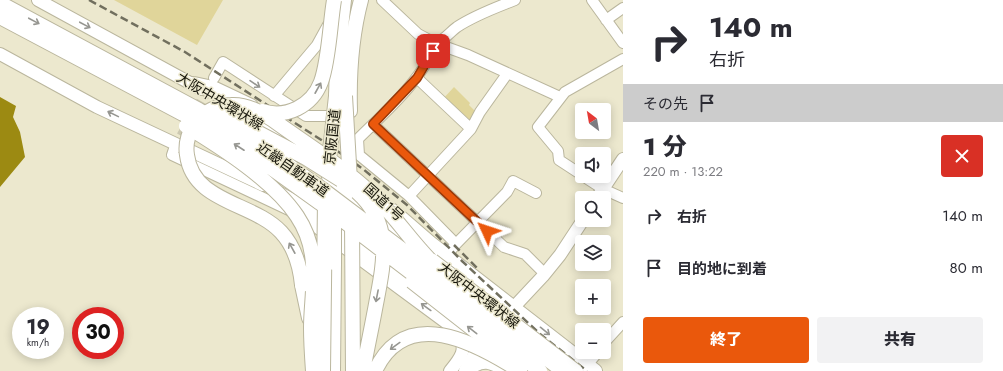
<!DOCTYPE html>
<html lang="ja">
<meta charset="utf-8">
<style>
:root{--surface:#fff;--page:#f2f2f3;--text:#2b2b33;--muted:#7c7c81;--accent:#ea580c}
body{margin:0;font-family:Jost,"Noto Sans JP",sans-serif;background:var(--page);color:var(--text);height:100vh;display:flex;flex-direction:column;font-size:15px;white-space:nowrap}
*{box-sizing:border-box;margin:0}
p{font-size:13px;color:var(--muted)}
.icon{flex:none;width:22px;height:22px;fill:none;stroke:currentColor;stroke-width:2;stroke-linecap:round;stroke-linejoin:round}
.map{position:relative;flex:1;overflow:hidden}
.drawer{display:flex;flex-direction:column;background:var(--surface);width:380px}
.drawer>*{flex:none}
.guide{background:#fff;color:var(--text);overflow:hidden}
.needle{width:26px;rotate:329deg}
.controls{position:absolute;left:575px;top:103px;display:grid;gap:8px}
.controls a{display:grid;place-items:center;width:36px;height:36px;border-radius:4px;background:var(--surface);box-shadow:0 2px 10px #0003;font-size:20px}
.speed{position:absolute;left:12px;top:307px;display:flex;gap:8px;font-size:20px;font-weight:700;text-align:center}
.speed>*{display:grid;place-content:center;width:52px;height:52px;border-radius:50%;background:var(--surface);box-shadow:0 2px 10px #0003;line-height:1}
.speed small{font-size:10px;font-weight:400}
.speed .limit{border:6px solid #d22;background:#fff;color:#111}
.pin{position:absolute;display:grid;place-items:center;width:34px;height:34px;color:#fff;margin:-17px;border-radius:8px;box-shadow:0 2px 6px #0006}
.me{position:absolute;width:44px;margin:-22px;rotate:312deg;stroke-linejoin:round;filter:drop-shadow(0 0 3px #0008)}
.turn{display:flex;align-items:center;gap:14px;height:84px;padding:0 20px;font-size:18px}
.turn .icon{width:52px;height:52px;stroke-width:2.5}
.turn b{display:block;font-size:28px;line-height:34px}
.then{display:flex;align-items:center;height:38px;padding:0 20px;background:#0003;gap:8px;font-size:15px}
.round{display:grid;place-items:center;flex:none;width:42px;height:42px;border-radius:4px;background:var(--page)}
.overview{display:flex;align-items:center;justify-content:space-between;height:68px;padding:0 20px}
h1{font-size:24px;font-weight:800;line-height:30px}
.button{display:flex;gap:8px;margin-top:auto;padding:8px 20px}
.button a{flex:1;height:46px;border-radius:4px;background:var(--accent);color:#fff;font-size:16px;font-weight:800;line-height:46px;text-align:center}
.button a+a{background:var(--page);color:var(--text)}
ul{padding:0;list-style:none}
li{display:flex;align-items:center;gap:12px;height:52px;padding:0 20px}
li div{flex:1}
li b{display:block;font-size:15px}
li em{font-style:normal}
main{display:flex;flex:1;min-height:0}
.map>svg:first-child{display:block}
</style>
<main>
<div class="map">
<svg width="623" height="371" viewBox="0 0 623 371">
<rect width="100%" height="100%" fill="#ece8ce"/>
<path fill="#e0d59a" d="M114,0H223L197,45Z
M454,87L470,103L469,105L476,112L471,124L442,100Z"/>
<path fill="#9c8a12" d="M0,97L16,106L13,117L20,132L25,157L0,187Z"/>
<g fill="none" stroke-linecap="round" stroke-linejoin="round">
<path stroke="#ccc8b1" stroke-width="10" stroke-dasharray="10 5" stroke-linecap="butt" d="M174,149L212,82"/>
<defs>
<path id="minor" d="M382,0L418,34L435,43L468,55L560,97
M592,0L623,43
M606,20L623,8
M435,43C426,77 382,115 358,139L359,155L409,196L456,244L447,255
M435,43C444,41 450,32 457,27C475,15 495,8 515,0
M214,78L223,62L306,116H340
M417,78L471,129L480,112L507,74
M274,96L317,45L328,25
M373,124L504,247L525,254L545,274
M174,149L172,155L291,211
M582,175L559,160L558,151L538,127L565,92L623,59
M583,176L603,189L623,198
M409,196L471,129
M456,244L507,192L513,181L536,193
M604,343L623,322
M587,365L598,352"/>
<path id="major" d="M38,0L201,89
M0,54L97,107L263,185
M231,105L255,120L284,142
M328,177L403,237
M280,193L307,208L411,282
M597,198L623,159
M294,210L474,343
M514,307L543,276L560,255L583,220
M450,371C460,359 469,348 457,335"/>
<path id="highway" d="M194,84L213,88L251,106
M336,96L337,65L344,0
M350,111C349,76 352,34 361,0
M393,211L430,243L595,371
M302,285L309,318
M468,369C485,356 493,363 509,371
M333,371L334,263
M466,371L479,348L487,339"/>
</defs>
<use href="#minor" stroke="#bab69d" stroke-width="12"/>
<use href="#major" stroke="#bab69d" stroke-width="14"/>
<use href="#highway" stroke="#bab69d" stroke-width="16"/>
<use href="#minor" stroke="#fff" stroke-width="10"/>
<use href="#major" stroke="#fff" stroke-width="12"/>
<use href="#highway" stroke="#fff" stroke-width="14"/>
<path stroke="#716f5e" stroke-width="2.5" stroke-dasharray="8 4" stroke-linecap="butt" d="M89,0L185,52L326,143L363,169L407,205L462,261L540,334L587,371
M454,245L477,268"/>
<defs>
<path id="major-bridge" d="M433,260L577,371
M411,282L508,358"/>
<path id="highway-bridge" d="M0,3L199,110L267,150L322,189L563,371
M0,17L183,114L222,136L260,160L320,203L540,371
M345,96L350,181
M262,111C286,119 312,106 321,82C329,60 330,24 334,0
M225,115L306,158L341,180
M186,126C222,148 274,181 297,216C305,228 310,241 312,255C316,280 311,304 311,328C311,343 312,357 313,371
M328,169L336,96
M357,192C393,224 384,262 376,304C372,326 367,349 363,371
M334,207V263
M352,221L353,371
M302,285C300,265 295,247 281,232C253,202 193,203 187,155C185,143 189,130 197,121C205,111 218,105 231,105C247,104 260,112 273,120C306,144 344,167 373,195C397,218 414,246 438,268
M323,371L325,199
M375,371C406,304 476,343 520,371"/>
</defs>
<use href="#major-bridge" stroke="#bab69d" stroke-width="14" stroke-linecap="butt"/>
<use href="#highway-bridge" stroke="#bab69d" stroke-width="16" stroke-linecap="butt"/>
<use href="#major-bridge" stroke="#fff" stroke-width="12"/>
<use href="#highway-bridge" stroke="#fff" stroke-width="14"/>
</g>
<defs><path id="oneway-shaft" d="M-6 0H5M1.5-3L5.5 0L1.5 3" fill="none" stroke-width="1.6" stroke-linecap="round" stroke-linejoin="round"/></defs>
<g stroke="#969691">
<use href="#oneway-shaft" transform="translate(34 21) rotate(28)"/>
<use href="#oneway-shaft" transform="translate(85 25) rotate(28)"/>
<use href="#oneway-shaft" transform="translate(255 84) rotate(34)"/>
<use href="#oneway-shaft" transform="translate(318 88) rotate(-61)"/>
<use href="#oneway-shaft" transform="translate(113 114) rotate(-154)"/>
<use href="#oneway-shaft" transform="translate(239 147) rotate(-147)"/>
<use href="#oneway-shaft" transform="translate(292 248) rotate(-119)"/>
<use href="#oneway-shaft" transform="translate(377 296) rotate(101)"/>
<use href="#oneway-shaft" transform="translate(426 307) rotate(-144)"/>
<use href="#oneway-shaft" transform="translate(472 330) rotate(-142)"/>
<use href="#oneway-shaft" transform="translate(545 331) rotate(39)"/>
<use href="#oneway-shaft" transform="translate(395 346) rotate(144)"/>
</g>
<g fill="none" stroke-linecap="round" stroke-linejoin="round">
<defs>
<path id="route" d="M433,51L417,78L373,124L487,231"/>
</defs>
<use href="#route" stroke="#983908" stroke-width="10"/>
<use href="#route" stroke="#ea580c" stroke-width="7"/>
</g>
<g text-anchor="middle" stroke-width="3" stroke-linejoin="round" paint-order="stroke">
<g font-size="14" fill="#16150b" stroke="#ece8ce">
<text transform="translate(220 101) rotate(31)" y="5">大阪中央環状線</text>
<text transform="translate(332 137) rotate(-84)" y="5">京阪国道</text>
<text transform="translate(293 169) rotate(35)" y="5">近畿自動車道</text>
<text transform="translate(384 202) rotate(42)" y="5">国道1号</text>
<text transform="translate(479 295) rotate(38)" y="5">大阪中央環状線</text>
</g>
</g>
</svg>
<div class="controls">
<a><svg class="needle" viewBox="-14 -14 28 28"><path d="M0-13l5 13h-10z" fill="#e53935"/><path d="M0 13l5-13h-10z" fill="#7c7c81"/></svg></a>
<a><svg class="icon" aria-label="sound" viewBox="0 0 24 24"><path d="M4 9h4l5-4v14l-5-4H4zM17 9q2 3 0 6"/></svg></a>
<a><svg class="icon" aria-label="search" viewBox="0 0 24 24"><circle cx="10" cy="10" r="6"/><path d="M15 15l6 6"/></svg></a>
<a><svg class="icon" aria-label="layers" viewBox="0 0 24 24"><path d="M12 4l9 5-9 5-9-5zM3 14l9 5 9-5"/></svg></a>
<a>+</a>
<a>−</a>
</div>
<div class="speed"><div>19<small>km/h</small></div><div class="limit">30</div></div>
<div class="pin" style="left:433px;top:51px;background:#d93025"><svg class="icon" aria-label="arrive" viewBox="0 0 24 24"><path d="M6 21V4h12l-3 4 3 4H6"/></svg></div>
<svg class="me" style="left:487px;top:231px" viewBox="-20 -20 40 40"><path d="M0-17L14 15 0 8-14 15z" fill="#ea580c" stroke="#fff" stroke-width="4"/></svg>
</div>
<section class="drawer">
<div class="guide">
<div class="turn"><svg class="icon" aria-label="right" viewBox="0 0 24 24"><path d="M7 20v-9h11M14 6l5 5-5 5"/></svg><div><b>140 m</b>右折</div></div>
<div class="then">その先<svg class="icon" aria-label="arrive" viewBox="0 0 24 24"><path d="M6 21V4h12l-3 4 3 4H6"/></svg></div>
</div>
<div class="overview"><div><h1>1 分</h1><p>220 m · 13:22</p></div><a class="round" style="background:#d93025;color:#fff"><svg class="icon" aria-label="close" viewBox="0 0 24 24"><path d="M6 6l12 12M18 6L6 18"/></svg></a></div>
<ul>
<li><svg class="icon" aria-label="right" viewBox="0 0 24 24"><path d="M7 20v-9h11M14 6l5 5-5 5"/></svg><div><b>右折</b></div><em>140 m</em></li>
<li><svg class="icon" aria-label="arrive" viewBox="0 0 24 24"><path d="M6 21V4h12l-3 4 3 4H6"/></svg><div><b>目的地に到着</b></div><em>80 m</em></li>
</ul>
<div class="button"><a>終了</a><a>共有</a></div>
</section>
</main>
